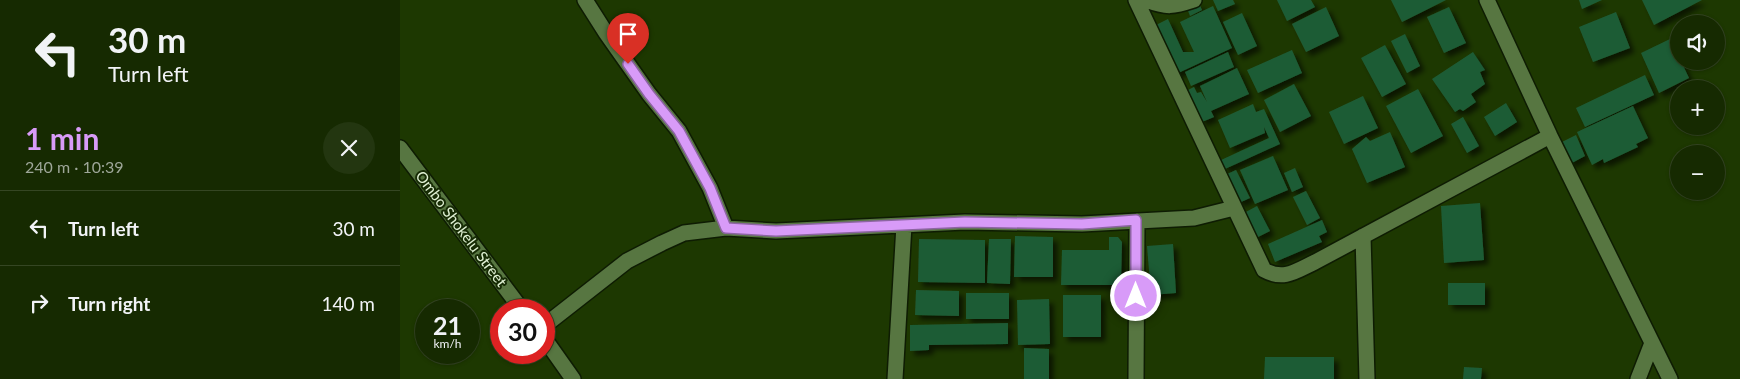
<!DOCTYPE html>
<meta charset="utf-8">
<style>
:root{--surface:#162a01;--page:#233610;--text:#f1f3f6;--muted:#9ea799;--line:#354623;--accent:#d89bf8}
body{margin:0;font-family:Lato,sans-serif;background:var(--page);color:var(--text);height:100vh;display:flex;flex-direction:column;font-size:19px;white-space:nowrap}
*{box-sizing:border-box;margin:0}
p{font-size:16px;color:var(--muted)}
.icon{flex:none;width:28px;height:28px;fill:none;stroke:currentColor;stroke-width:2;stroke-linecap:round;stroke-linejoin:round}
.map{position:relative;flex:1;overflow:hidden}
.sheet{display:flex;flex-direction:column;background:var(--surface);width:400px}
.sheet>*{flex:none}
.top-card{background:#162a01;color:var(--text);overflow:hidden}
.buttons{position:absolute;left:1270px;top:15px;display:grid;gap:10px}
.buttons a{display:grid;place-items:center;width:55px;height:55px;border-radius:50%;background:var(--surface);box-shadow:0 1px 4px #0004,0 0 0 1px var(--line);font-size:25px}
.speed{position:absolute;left:15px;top:299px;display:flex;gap:10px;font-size:25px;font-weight:700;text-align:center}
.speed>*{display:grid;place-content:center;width:65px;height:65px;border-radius:50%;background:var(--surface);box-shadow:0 1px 4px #0004,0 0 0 1px var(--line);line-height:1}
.speed small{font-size:12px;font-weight:400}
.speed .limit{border:8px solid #d22;background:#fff;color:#111}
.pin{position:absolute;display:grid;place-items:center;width:42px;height:42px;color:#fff;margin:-51px -21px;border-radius:50% 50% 50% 0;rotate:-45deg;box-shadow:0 0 5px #0007}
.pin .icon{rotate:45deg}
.me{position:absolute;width:55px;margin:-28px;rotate:0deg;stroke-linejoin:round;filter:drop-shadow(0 0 4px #0008)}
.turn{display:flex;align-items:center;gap:18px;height:105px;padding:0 25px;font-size:22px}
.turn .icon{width:65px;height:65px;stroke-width:2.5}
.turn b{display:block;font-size:35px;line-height:42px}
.round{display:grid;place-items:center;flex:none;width:52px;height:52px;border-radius:26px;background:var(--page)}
.summary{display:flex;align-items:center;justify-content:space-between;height:85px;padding:0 25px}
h1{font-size:30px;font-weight:700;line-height:38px;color:var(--accent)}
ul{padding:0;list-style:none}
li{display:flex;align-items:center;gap:15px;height:75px;padding:0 25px;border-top:1px solid var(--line)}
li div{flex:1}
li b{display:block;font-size:19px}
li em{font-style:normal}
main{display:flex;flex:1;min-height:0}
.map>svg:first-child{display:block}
</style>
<main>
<section class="sheet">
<div class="top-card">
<div class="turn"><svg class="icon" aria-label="left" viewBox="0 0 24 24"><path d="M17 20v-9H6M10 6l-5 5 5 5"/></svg><div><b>30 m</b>Turn left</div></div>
</div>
<div class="summary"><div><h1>1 min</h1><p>240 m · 10:39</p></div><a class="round"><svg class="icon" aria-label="close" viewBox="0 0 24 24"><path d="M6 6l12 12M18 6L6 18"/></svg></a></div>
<ul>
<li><svg class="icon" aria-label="left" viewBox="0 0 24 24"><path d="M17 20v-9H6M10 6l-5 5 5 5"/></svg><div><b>Turn left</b></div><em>30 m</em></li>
<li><svg class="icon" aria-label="right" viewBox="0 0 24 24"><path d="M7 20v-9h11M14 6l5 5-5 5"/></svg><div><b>Turn right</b></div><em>140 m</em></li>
</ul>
</section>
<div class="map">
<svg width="1340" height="379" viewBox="0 0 1340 379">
<defs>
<filter id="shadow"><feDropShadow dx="4.5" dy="4.5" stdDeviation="2.5" flood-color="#0009"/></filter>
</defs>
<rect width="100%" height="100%" fill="#1d3801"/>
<path fill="#1f5b36" filter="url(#shadow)" d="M813,0H833L835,4L818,11Z
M877,0H911L915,7L887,21Z
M991,0H1046L1002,22Z
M1179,0H1202L1182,9Z
M1242,0H1302L1254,25Z
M799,3L802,10L790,16L787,8Z
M813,6L832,48L774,75L752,27L768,19L783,52H794L780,22Z
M926,7L939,36L906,52L892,24Z
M1049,7L1066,43L1044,53L1027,17Z
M1216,12L1230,48L1193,62L1179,27Z
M842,13L857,46L838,55L823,22Z
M1005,34L1020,66L1007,73L991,41Z
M1270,39L1279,57V61H1281L1289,78L1259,93L1241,53Z
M985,45L1006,84L982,97L961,58Z
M892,50L902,73L858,93L847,70Z
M828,52L834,67L791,86L785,72Z
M1073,52L1085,70L1080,72L1085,84L1071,94L1076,102L1063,111L1060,109L1055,112L1032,79Z
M837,68L849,94L811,111L814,117L802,122L786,91L794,87L797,93L801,92L807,102L800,86Z
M1245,75L1254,95L1185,127L1176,108Z
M894,84L911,116L880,132L864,100Z
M1018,89L1043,136L1011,153L986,106Z
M963,96L978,128L944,144L929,112Z
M1106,103L1117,122L1095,136L1084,117Z
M853,104L856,112L864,109L880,144L825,169L821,160L869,138L864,127L865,133L830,148L818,120Z
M1233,106L1248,138L1236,144L1238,147L1204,163L1203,159L1192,165L1177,132Z
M1063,117L1079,146L1067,153L1051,124Z
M990,132L1005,167L967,183L952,149L966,137L970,141Z
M1176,135L1185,156L1170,164L1160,143Z
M873,156L888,190L855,204L840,170Z
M895,168L903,187L892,192L884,173Z
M836,170L850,198L839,203L825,175Z
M906,191L920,218L907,225L893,197Z
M1080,203L1084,260L1044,263L1041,206Z
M857,206L870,231L856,238L844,213Z
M922,220L927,232L919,236L922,242L875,262L868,244Z
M615,236L653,237V277H614Z
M709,237H718L722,242L721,285H661L662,250H709Z
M519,239L585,240V283L518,282Z
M589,239H611L610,284L587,283Z
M773,244L776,293L751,295L747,246Z
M1048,283H1085V305H1048Z
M516,290L559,291V316L515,315Z
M566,293H609V319H566Z
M663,295H701V337H663Z
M649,299L650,344L618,345L617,300Z
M608,323V344L529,345V350L510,351V325Z
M624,348L649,349V379H624Z
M865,357H934V379H864Z
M1064,367L1082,368L1081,379H1063Z"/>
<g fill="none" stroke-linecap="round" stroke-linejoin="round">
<defs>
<path id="minor" d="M185,0L206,33L249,94L279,131L310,188L326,228
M736,0L864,270C884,281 896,271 915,262L1150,136
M746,0C767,8 773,7 794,0
M1087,0L1150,136L1270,379
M0,148L122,310
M963,236L967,379
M144,326L227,261L262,243L284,233L326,228L376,231L565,222L682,224L794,218L834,208
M144,338L173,379
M495,379L504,225
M736,379L737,221
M1238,379L1252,343"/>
</defs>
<use href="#minor" stroke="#0e1c03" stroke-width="18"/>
<use href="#minor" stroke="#577641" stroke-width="15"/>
</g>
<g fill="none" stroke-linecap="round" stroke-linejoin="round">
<defs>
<path id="route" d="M228,64L249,94L279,131L310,188L326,228L376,231L565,222L682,224L736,220V296"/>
</defs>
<use href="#route" stroke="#8c65a1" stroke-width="12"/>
<use href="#route" stroke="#d89bf8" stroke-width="9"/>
</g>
<g text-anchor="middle" stroke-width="4" stroke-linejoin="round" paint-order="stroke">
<g font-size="15" fill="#e0f1d4" stroke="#172c05">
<text transform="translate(61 229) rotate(53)" y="5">Ombo Shokelu Street</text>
</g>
</g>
</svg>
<div class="buttons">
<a><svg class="icon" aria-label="sound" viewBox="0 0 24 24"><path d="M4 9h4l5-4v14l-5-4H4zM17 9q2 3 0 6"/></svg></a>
<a>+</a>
<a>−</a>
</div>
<div class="speed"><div>21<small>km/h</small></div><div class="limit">30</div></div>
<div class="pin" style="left:228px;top:64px;background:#d93025"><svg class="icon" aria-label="arrive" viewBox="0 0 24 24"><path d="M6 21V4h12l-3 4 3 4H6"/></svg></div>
<svg class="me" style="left:736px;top:296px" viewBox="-20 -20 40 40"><circle r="17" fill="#d89bf8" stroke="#fff" stroke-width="3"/><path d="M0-11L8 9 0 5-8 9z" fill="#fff"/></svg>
</div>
</main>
